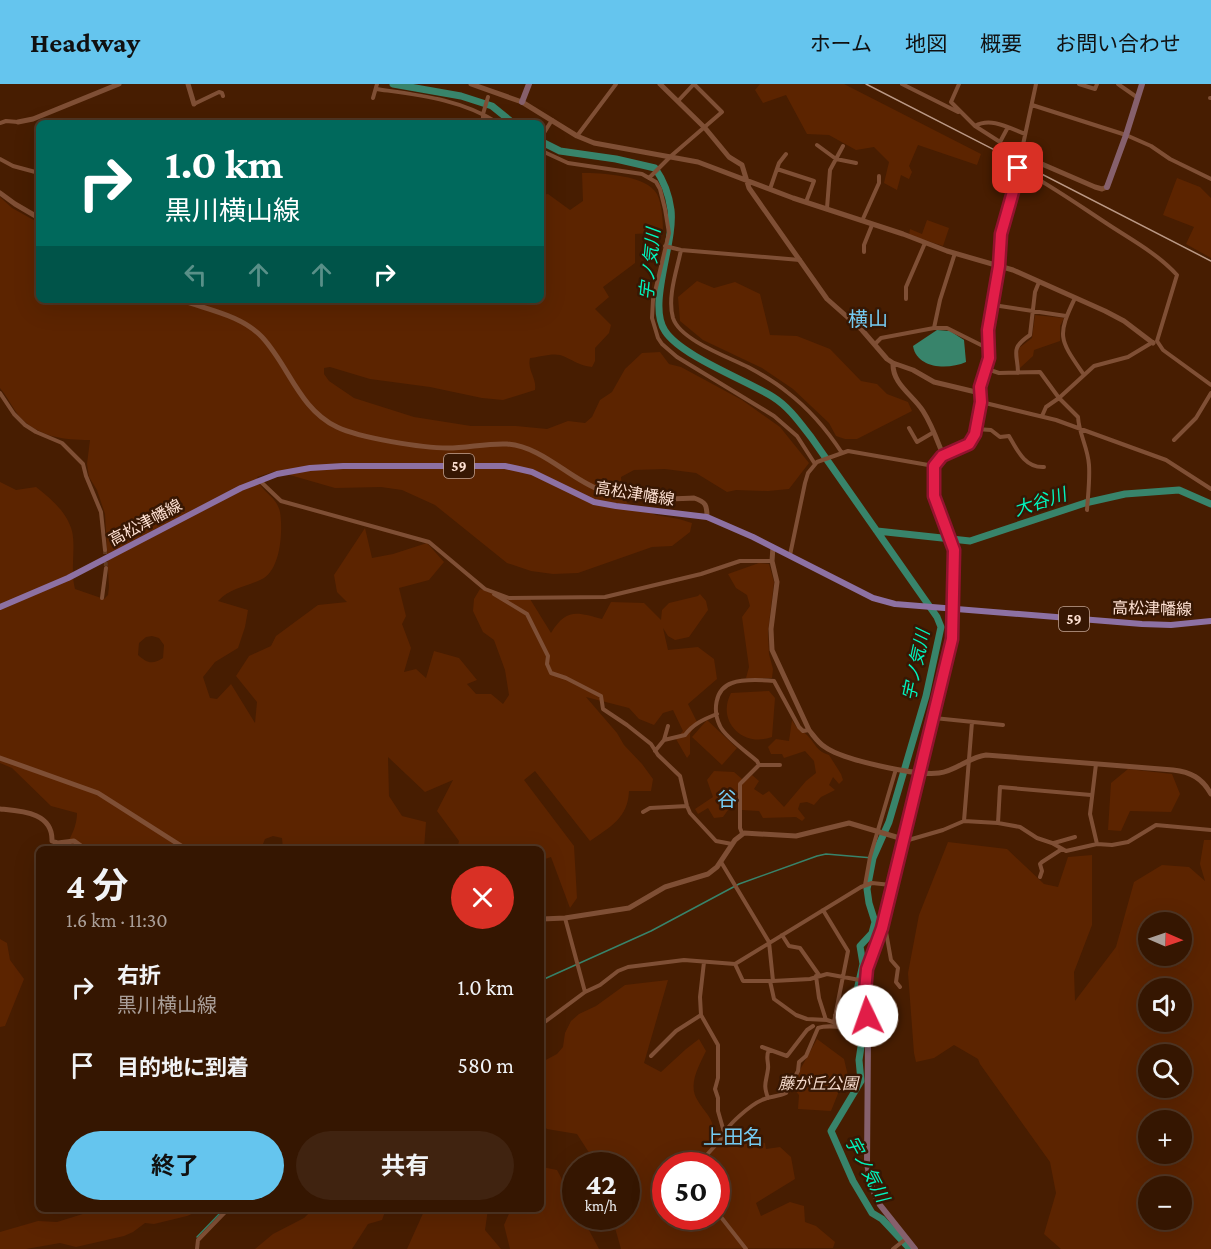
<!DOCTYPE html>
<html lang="ja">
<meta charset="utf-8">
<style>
:root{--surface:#351601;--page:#402310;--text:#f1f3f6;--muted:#aa9f99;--line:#4f3523;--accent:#65c5ee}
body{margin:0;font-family:"Crimson Pro","Noto Sans JP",serif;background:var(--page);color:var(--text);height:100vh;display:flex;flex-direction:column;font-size:22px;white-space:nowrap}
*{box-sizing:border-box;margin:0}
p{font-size:20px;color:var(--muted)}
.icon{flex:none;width:33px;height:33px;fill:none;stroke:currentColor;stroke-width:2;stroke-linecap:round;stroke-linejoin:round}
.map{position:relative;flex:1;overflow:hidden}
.drawer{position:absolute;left:36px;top:762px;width:508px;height:366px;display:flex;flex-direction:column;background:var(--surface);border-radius:9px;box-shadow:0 6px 24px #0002,0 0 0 2px var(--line)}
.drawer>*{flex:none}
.banner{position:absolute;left:36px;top:36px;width:508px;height:183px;border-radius:9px;box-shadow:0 6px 24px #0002,0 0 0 2px var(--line);background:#00695c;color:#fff;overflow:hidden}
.needle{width:39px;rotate:92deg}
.controls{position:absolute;left:1138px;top:828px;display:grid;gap:12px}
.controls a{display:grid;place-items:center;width:54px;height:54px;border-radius:50%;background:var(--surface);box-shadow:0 6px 24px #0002,0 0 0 2px var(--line);font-size:30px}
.speed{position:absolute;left:562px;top:1068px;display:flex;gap:12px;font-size:30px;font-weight:700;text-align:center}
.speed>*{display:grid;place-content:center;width:78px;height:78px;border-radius:50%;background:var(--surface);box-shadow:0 6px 24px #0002,0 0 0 2px var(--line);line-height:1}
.speed small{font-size:15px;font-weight:400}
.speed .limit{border:9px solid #d22;background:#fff;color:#111}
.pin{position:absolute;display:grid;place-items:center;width:51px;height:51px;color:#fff;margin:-26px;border-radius:12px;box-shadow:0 3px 9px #0006}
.me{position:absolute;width:66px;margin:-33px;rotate:357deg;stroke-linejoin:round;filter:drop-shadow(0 0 4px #0008)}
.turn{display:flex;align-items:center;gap:21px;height:126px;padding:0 30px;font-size:27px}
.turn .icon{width:78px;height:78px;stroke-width:2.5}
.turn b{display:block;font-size:42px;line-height:51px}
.lanes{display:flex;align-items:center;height:57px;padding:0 30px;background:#0003;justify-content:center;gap:30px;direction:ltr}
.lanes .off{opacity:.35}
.round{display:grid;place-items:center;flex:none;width:63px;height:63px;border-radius:32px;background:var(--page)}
.headline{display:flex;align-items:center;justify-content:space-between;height:102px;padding:0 30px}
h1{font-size:36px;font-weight:700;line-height:45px}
.primary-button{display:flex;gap:12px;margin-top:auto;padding:12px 30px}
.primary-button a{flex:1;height:69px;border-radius:36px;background:var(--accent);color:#111;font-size:24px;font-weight:700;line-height:69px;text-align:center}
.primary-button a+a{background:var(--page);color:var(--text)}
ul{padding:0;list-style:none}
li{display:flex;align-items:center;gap:18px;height:78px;padding:0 30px}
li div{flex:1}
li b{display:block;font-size:22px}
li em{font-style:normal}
header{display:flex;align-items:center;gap:36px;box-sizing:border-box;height:84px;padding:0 30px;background:var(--accent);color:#111}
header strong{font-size:28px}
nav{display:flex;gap:33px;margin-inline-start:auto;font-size:21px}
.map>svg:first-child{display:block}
</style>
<header>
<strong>Headway</strong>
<nav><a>ホーム</a><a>地図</a><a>概要</a><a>お問い合わせ</a></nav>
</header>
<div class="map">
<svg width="1211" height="1165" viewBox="0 0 1211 1165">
<rect width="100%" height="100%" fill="#471d01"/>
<path fill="#5c2400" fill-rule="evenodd" d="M760,0H844L981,70L977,81L918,61L909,82L912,88L909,95L901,91L897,106L884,99L889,78L874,63L856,66L829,51L807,50L786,11L763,19L755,6Z
M582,89C601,89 647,91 657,110C662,120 663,137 663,148L635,150V179L603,203L609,213L595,225L611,241L609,249L595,264V277L592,283C579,282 572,275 560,271C552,269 539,273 530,274C527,287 537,294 535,306L503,316L482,314L430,303L370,295L330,283L324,284V290L329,297L354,314L414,333L471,342H516L547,345L568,337L585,339L592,333L600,316L612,308L625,285L642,269L660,268L669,280L681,283L742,316L780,343L809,379L789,405L768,407L736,406L727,408L696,389L665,385L634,386L621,393L622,405L627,419L656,431L679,435L692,439L690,448L672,462L652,463L578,489L553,490L531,487L507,479L435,421L402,406L381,403L335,404L276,387L257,393C260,408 277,412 280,428C283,446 281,483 264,494C248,503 231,503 218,517L248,526L245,543L238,564L215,578L203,593L210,614L217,615L231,600L255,639L257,618L236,592L249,572L271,562L276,552L318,521L347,518L337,508L334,491L365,444L372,474L393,470L427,459L444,478L429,496L399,504L406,532L402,540L411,564L404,588L416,585L426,594L434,567L459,574L477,596L467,600L476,610H491L503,620L509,611L505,586L494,556L483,548L473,527L474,515L480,505L512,516L530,515L551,549C566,524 577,528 602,535L611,518L644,519L661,536L662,526L669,519L698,512L700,510L706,517L708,526L689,553L675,556L668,552L663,544L668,566L698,563L714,575L717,595L688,620L697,638L690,650V670L687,674L676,655L683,647L673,626L663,629L654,641L639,635L629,624L586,613L617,649L624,661L642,680L653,695L651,707H629C628,734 610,743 590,757L535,687L524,696L574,762L577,814L570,824L551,773L542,776V765H457L459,757L437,727L453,696L425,708L388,673L389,712L402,732L426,738L424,765H283L282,754L273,752L265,755L261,765H64C71,753 77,742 77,729L51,722L12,684L0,679V398L16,406L36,403C51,415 67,428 72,447C76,464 70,486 75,505L104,515L108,511L109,503L105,430L97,406L89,393L87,380L90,356C64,356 38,353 19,332C12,323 7,312 0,304V113L12,124L39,139V216H542V111L548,110L570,126L583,117ZM152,552L159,554L164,561L163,574C152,581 147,579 138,571L139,559L146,553Z
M1177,94L1200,103L1211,114V174L1186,160L1194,143L1163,131Z
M927,136L949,144L943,162L909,151L910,145L922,150Z
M697,197L714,204L735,198L760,210L770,251L797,252L830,265L861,297L877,300L887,310L908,318L912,327L857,355H845L836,352L829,339L793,305L762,284L703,256L680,237L678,213Z
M1035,231L1064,234L1060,242V257L1034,266L1033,272L1020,284L1017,274L1019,264L1032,254Z
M759,479L769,480L774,498L768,548L769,570L773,585L772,594H746L749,583L742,533L750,522L747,511L736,504L728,490Z
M769,607L775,614L772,653C743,664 716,637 731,609Z
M707,636L737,664L722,681L692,653Z
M792,636C798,647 800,644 807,651C815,659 817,668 829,671L841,690L843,696L839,700L833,693L829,701L835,706L821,713L814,721L807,718L800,719L798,725L805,734L802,737L796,733L763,734L759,727L742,726V713L738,712L723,733L714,734L708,724L698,730L695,725L713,713L707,696L714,687L734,688L742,695L749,694L752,691L759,697L754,705L763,711L769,707L784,723L806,697L816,689L814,677L805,667L784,674L782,670H771L768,663L776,655L789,657Z
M1128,685L1172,690L1180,710L1171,728L1130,727L1121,747L1108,746L1111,699Z
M1204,756H1211V1165H1061L1044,1150L1056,1109L1050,1078L980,980L978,975L954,961L934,974L916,978L914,969L908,889L919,831L948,758L1007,765L1044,800L1058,803L1068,773L1092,771V841L1074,888L1075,917L1116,863L1134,798L1162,781L1189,783L1205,797L1200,780ZM1149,838H1182V872H1149ZM1149,904H1182V938H1149ZM1149,970H1182V1004H1149ZM1149,1036H1182V1070H1149ZM1149,1102H1182V1136H1149Z
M0,855L7,859L10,876L24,895L5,942L0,943Z
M668,896L644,979L661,988L686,965L699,955L706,967C699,982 687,1001 698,1017C705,1029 711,1031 714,1046L765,1059L766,1065L780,1063L791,1073L795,1095L756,1119L761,1132L790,1118L804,1122L805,1138L816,1142L835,1158L833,1164L621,1165L612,1133L627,1132V1082L597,1081L577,1050L547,1045L542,1040V978L557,970L563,963L565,949L571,937L579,930L596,922L625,901ZM666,1082H717V1132H666Z
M817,955L844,975L848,992L847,1001L841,1002L831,1027L798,1025L799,1011L791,1002Z
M542,1083L557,1086L576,1122V1132L582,1133L599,1165H510L504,1141L511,1125H542Z
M99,1125H203L187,1132L154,1140L145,1139L133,1148L124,1152L76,1163L60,1159L26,1165H0V1148L38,1137L57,1138Z
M313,1125H386L382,1136L368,1140L352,1165H255L273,1150L304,1134Z
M425,1125H488L485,1146L501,1165H407Z"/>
<path fill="#38846b" d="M937,246L950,247L964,256L966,278C948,286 917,285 913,262Z"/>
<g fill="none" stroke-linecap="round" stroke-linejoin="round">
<path stroke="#38846b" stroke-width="1.5" d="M542,896L651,847L739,800L817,772L826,770L873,774
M197,1153L224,1125"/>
<path stroke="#38846b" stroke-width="7" d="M393,0L461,12L492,22L513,39
M542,58L560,67L616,75L655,84C664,97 669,111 671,126C675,159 647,221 665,247C681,272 746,296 773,313C789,323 800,339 811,353L937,533L941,543L926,612L889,738L873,774L867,805L869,819L875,838L872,849L860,862L863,880L855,915L862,940V956L859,976L861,997L831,1047L853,1097L872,1129L882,1135L910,1165
M877,447L970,457L1085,419L1125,410L1179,406L1211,420"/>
<path stroke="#623a20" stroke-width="4" stroke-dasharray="4 2" stroke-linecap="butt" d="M105,466L106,484"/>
<path stroke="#7f4f35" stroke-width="4" d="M902,0L958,28
M959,0L951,18L975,42C991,33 1009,44 1025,50
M1036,0L1018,84C1049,100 1077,120 1106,139C1130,155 1157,169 1177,191L1157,257L1163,266L1211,301
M1079,0L1095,5L1097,0
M1118,0L1138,14
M376,5C418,11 461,15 498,39
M373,14L377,0
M1210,14H1211
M678,17L694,0
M194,20L219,8L222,9L223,12
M1032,21L1126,51L1151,62L1170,75L1211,95
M0,39L6,37L18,38
M483,39V30L488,13
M975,42L1000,58L1008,43
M542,52L552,36
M577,52L616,0
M817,61L836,75L856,79
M542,67L568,79L642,90L656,98L660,105L665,125L669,149L653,216L652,234L658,254L662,260L677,273L774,332L797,352L815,380
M0,75L13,82L39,89
M777,85L814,97L806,118
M649,94L671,72L722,28L694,0
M770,105L779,79L786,70
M823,124H827L830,86L843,62
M862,137L879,99V92
M665,162L681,166L800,176
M681,166C677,186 667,213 673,234C680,256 728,273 748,283C761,290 775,298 787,308C808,324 827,346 842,369
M864,168V161L872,141
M1075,214C1056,253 1060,256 1084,291
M906,215V203L925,159
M993,221L1066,232
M934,244L940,216L955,169
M875,260L881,254L934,244H947L989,265
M987,285L999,289L1040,288L1059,314L1046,323L1042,332
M1018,289C1018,269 1009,265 1030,251L1035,208L1039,198
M0,309L14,330L25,341L36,348L62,359L83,380L86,392L101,428L105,466
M981,318L1056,336L1166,376L1211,405
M909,344L917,358L934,348
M976,345L991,346L1000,353L1009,352C1017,366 1025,384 1044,383
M1174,356L1196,334L1211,309
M260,397L281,417L429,458L485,505L509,514L605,513L701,490L740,477H772
M1087,426C1088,411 1090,396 1089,381C1088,364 1079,350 1078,333L1059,314L1094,282L1128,273L1153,258
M790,471L805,399L808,389L817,378L848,367L934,382
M494,510L527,530L548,572L547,580L551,589L566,594L601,612L603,625L627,641L651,660L658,671L680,692L687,722L690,729L716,757L732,760
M102,514L106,484
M934,634L1003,641
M664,656L685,651C693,640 704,635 717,630
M655,667L664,656L668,642
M1096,680L1090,730L1097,760
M759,681L757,677C748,669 725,653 720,642C713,628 714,605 732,599C743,595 762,596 774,597L799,643L803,647L809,646
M643,728L650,724L687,722
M964,737L972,638
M998,739L1000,703L1091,711
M742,749L740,744V700L759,681H780
M903,755L905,757L943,746L964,737L998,739L1020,743L1037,754L1052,759L1066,767L1097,760L1112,761L1128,758L1156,741L1211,746
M1054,759L1075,753
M721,778L769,858L773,897L810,895L827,890L865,897
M1040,793L1042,787L1040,780L1042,778L1062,765
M865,801L870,773L896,685
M823,826L848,867L834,938
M565,834L585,908
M883,841L885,842L891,876L898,884L896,898L900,903
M782,851L789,862L800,864L819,891
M704,878L700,913L701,931L718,961V994L715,1005L718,1014V1027L724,1048
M735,880L743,897H770L774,915L796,931L807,935L827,936L845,942
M816,892L819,914L826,936
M866,920L895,921
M835,931L848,937L857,945H868
M542,940L585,908L600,901L618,887L628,883L684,876L735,880L861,803L872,799L891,801
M762,963L787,972L807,946L813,942
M651,972L676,947L701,931
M768,1014C763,1000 766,999 768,985C769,978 765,973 769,966
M699,1082L703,1075L723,1053C725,1042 752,1020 762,1016C770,1012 778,1013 786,1009L798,987L799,978L806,972L818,944C829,940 844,944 857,945
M717,1128L746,1165
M197,1165L198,1156L228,1125
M893,1165L907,1154"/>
<path stroke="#7f4f35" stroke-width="5" d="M188,0L194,20
M471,0L522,18L577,52L594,59L698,78L793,114L903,150L947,167L1013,186L1105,227L1124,237L1153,259
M660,0L705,44L729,73L742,81L749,104L827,215L862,246L887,275L893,279L913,286L934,298L980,309
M18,38L33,35L119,0
M1021,71L1095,103L1102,105L1107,103
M0,109L15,120L39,134
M181,216C208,226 241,231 262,253C289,282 299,325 337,343C360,354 422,364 448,364C467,364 487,359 507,360C543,363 568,394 600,406C630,418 662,415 694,414C706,418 707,421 707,433
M893,279C892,300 913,311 923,327C932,341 937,356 943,371
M773,463L772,477L777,498L771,545L772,566L809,646C814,652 818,659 825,663C843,676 916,692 939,689C956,687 969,673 986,671L1173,686C1191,688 1202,694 1211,710
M0,674L98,709L186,765
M0,725C21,727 53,728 52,757L58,759L74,757L85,765
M542,835L565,834L629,824L665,803L708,790L717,783L735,756L744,749L796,752L849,739L903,755"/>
<path stroke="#86606c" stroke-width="6" d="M522,18L529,0
M1107,103L1126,51L1142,0
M915,1165L880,1121L872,1104L867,1080L868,955L865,907L867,885L882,844L952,555L953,466L934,412V382L941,372L968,360L975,349L981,318L980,303L989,274L988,246L999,182L1001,150L1015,104L1018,84"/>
<path stroke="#8d71a3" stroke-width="6" d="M0,523L68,494L241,404L277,390L310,384L343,382H505L519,385L532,388L594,418L616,422L707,433L753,453L873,514L895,520L1142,540L1171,541L1211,537"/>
<path stroke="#bb9986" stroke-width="1.5" d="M866,0L1211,177"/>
</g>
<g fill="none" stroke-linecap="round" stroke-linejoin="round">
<defs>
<path id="route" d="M867,932L865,907L867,885L882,844L952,555L954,466L934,412V382L942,372L969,360L975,350L981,318L980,303L989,274L988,246L999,182L1001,150L1014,104L1018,84"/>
</defs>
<use href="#route" stroke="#92132f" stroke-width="15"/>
<use href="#route" stroke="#e11d48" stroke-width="10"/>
</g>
<g text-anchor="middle" stroke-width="5" stroke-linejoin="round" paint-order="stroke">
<g fill="#371703" stroke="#c2a494" stroke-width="1.5">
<rect x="444" y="370" width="30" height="24" rx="4.5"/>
<rect x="1059" y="523" width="30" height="24" rx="4.5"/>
</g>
<g font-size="15" font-weight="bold" fill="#fde0d2">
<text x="459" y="387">59</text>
<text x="1074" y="540">59</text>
</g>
<g font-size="16" fill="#fde0d2" stroke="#371703">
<text transform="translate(635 409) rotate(9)" y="6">高松津幡線</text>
<text transform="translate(145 438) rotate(-28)" y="6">高松津幡線</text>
<text transform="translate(1152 524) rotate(1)" y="6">高松津幡線</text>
</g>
<g font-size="16" font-style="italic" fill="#f3d9cb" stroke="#371703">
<text x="818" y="1005">藤が丘公園</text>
</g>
<g font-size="18" font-style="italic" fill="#00f5be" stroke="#371703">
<text transform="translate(650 180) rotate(-84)" y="6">宇ノ気川</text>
<text transform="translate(1040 418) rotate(-18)" y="6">大谷川</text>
<text transform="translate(916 581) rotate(-78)" y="6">宇ノ気川</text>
<text transform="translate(867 1085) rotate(62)" y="6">宇ノ気川</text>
</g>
<g font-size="20" fill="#75cbf2" stroke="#371703">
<text x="868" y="242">横山</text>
<text x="727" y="722">谷</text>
<text x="733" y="1060">上田名</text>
</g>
</g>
</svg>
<div class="controls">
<a><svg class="needle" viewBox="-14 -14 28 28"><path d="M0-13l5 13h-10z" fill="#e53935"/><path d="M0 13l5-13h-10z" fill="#aa9f99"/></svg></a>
<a><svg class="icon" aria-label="sound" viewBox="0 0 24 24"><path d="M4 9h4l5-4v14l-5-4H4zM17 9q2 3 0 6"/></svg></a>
<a><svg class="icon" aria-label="search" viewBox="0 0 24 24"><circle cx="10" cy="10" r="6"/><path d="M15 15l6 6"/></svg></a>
<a>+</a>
<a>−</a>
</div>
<div class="speed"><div>42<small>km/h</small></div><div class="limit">50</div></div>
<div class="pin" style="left:1018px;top:84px;background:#d93025"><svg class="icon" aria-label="arrive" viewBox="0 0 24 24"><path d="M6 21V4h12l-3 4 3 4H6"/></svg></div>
<svg class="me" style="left:867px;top:932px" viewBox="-20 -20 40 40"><circle r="19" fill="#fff"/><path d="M0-13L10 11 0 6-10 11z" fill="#e11d48"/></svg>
<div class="banner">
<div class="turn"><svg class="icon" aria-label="right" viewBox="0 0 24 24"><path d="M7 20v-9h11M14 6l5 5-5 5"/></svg><div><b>1.0 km</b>黒川横山線</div></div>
<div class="lanes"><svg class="icon off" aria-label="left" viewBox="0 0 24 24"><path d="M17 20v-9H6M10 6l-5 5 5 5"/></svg><svg class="icon off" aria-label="ahead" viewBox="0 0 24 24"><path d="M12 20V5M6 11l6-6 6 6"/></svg><svg class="icon off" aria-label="ahead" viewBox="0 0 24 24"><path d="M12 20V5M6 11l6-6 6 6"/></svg><svg class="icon" aria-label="right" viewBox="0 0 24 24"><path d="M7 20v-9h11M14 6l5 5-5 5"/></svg></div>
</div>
<section class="drawer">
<div class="headline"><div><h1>4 分</h1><p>1.6 km · 11:30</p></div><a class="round" style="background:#d93025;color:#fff"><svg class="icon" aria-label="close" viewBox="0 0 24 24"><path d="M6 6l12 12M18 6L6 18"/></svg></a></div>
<ul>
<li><svg class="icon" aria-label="right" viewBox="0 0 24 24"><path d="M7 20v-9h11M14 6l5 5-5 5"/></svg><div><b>右折</b><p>黒川横山線</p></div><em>1.0 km</em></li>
<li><svg class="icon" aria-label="arrive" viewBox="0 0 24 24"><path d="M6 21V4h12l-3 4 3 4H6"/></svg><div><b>目的地に到着</b></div><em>580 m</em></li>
</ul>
<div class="primary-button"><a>終了</a><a>共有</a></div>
</section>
</div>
